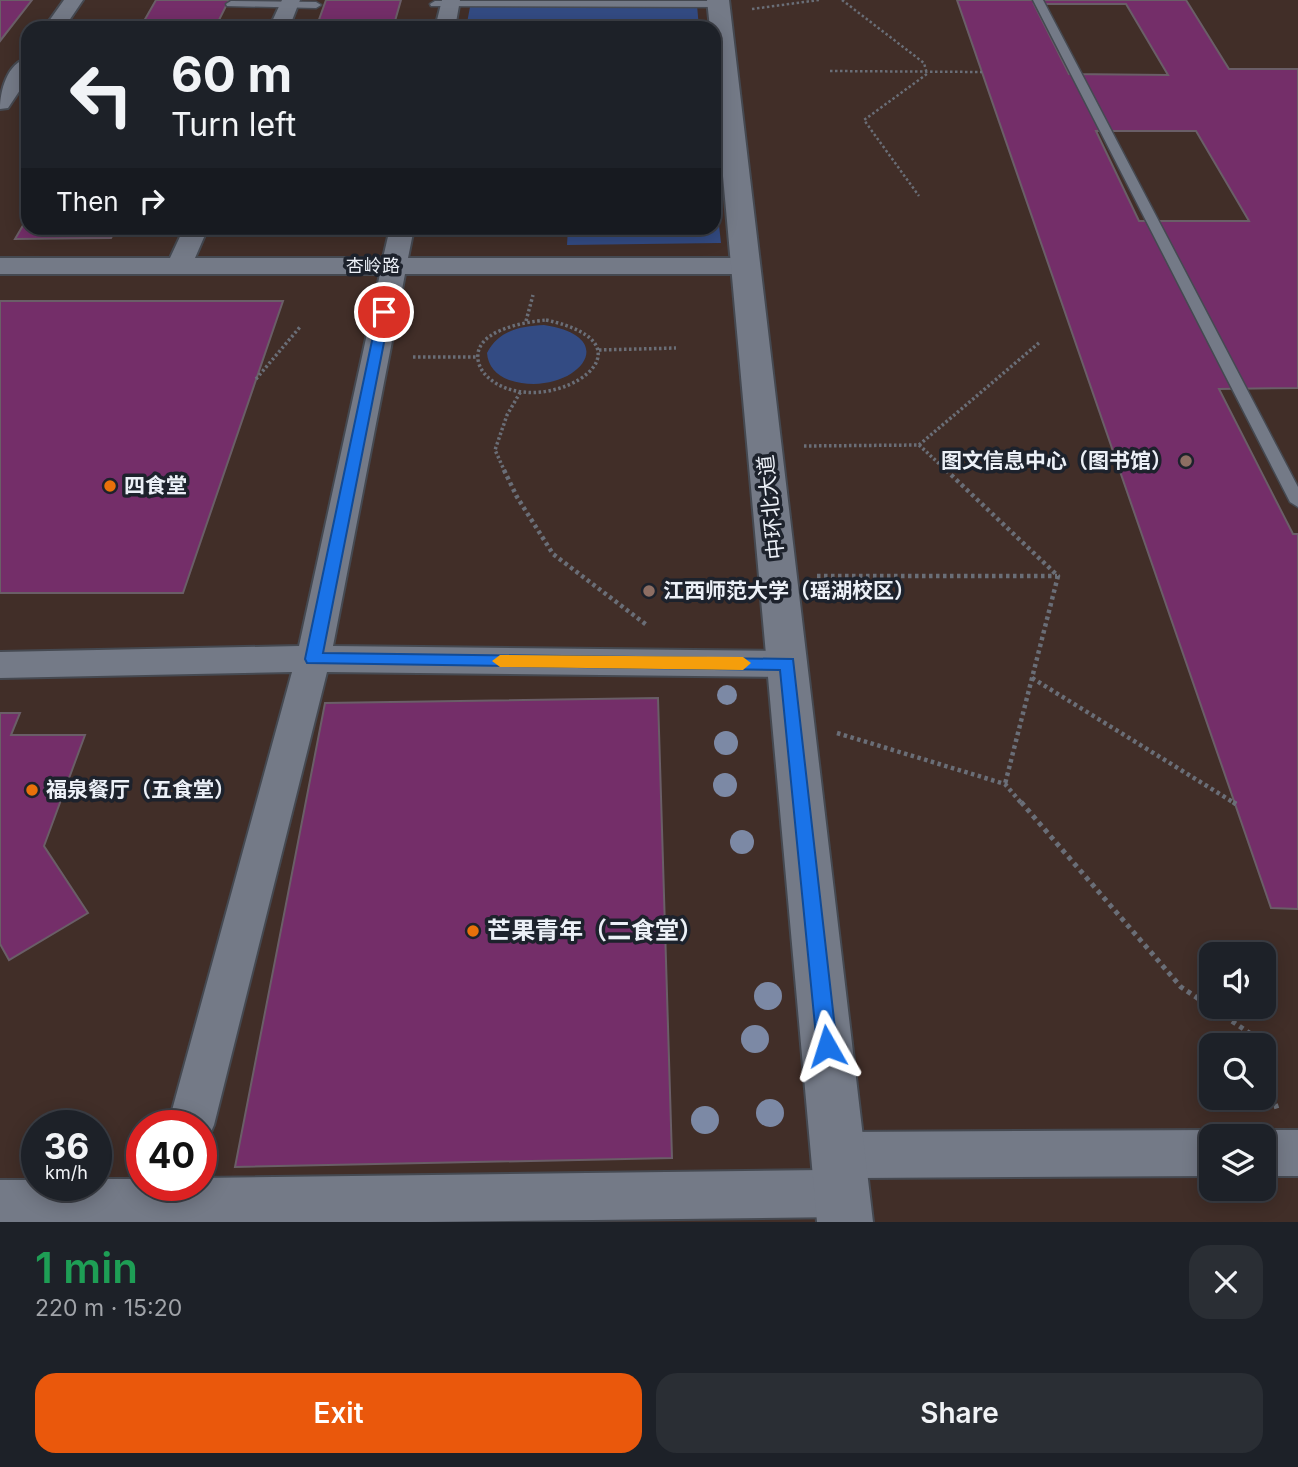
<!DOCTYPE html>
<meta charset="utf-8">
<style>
:root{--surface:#1d2128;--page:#2a2e34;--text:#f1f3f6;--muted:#a0a3a8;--line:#3b3e45;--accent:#ea580c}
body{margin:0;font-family:Inter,"Noto Sans SC",sans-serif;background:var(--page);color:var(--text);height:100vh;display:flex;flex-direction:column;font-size:26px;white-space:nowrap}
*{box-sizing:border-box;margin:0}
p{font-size:23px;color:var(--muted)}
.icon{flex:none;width:38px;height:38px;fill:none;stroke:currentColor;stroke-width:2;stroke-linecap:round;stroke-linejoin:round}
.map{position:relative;height:1222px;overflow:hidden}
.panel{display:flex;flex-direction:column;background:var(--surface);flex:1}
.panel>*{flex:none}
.guide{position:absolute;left:21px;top:21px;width:700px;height:214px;border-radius:21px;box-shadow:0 4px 18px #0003,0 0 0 2px var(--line);background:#1d2128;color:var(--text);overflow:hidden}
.fabs{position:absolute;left:1199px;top:942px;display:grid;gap:14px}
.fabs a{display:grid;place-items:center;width:77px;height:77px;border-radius:14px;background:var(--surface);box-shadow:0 4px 18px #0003,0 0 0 2px var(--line);font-size:35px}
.speed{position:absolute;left:21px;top:1110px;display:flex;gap:14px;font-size:35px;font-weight:700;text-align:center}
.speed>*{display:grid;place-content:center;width:91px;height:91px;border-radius:50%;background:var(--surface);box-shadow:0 4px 18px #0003,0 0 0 2px var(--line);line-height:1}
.speed small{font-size:18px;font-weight:400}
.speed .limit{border:10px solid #d22;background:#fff;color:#111}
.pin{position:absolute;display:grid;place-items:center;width:60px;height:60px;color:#fff;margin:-30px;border:4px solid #fff;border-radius:50%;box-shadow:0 2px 7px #0007}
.me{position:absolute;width:77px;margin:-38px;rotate:354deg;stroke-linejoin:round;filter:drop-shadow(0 0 5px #0008)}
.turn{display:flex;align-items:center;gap:24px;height:147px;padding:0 35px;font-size:32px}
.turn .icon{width:91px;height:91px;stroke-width:2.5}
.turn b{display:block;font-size:49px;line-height:60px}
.then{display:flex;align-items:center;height:66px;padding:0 35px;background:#0003;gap:14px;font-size:26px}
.round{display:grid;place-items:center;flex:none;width:74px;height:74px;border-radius:21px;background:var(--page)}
.overview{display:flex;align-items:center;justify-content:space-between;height:119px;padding:0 35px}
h1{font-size:42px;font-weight:600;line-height:52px;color:#1e9e55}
.button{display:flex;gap:14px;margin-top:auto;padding:14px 35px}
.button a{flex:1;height:80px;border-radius:21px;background:var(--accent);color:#fff;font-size:28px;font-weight:600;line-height:80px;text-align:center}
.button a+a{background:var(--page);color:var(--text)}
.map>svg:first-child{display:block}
</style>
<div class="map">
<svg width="1298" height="1222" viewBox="0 0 1298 1222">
<rect width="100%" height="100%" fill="#272c36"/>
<path fill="#412e28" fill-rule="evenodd" d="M0,0H1298V1222H0ZM28,28H714V228H28ZM1211,954H1264V1006H1211ZM1211,1045H1264V1097H1211ZM37,1125H96V1185H37ZM142,1125H201V1185H142ZM1211,1136H1264V1188H1211Z"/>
<path fill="#334b83" d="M697,5L699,28H466L470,7Z
M714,180L721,243L567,245L568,228H714Z
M544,325C629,338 570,400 509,380C496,375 488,366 487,353C499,330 521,326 544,325Z"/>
<path fill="#742e69" stroke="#6a5e67" stroke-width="2" fill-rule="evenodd" d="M0,0H32L0,41Z
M156,0H229L215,28H140Z
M326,0H401L393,28H316Z
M957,0H1186L1229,69H1298V388L1219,389L1293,534H1298V909L1271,908ZM1034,4H1126L1168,75L1069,74ZM1096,131H1196L1249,221H1139Z
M28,217V228H116L111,238L15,239Z
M0,301H283L183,593H0Z
M658,698L672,1158L235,1167L325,703Z
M0,713H20L11,735H85L44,846L88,913L9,960L0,944Z"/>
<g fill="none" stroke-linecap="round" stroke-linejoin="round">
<defs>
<path id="lane" d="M1033,0H1043L1298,487V507L1290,502Z
M231,1L316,2L321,5L316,8L227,6L226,4Z
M435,1H719L724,4L719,7L431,6L430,4Z"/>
<path id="street" d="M64,0H83L64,28H44Z
M282,0H300L289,28H269Z
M442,0H460L455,28H435Z
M28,58V78L8,108L0,109C0,91 7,63 28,58Z
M184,228H208L195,258H383L390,228H414L408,258H746L755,261L759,266L755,271L746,274H405L333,646L788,651L800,655L805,664L800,673L788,677L327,672L214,1125L207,1141L201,1143V1125H168L292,672L0,678V652L299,646L380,274H0V258H170Z
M1211,1130L1225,1136H1211V1176L859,1178L866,1193L859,1210L842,1217L427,1222H0V1180H37V1185H96V1179H142V1185H201V1178L822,1170L816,1155L823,1139L839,1132Z
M1264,1130H1298V1176H1264V1136H1250Z"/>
<path id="secondary" d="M707,0H729L873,1222H817L714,76V28H710Z"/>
</defs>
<use href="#lane" stroke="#454951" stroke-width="3"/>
<use href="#street" stroke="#454951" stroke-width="4"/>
<use href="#secondary" stroke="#454951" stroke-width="4"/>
<path stroke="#6a6e77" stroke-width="2.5" stroke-dasharray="2.5 2.5" stroke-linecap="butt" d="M842,0L924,63L927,74L864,120L919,196
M752,9L819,0
M830,71L982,72"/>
<path stroke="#6a6e77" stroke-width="3.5" stroke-dasharray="2.5 2.5" stroke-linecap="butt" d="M546,320C663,345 555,417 497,384C489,379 482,373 479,364C469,331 524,322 546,320Z
M526,321L533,295
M599,350L676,348
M413,357H478
M256,379L300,327
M919,445L1040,342
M804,446L919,445L948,472
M505,472L495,450L507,415L521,391"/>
<path stroke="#6a6e77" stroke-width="4.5" stroke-dasharray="3.5 3.5" stroke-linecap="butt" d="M504,470L517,497L553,554L648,626
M946,470L1058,576L1005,784
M817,576H1057
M1032,678L1236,804
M837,733L1005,784L1022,804"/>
<path stroke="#6a6e77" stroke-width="5" stroke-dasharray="4.5 4.5" stroke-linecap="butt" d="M1021,802L1181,987L1251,1034L1255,1045
M1233,802L1236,804
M1264,1070L1277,1109"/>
<use href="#lane" fill="#747a87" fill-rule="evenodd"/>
<use href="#street" fill="#747a87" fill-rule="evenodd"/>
<use href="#secondary" fill="#747a87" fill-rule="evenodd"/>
</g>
<g fill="#7c89a5">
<circle cx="727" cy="695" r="10"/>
<circle cx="726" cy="743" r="12"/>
<circle cx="725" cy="785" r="12"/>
<circle cx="742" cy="842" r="12"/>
<circle cx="768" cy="996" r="14"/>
<circle cx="755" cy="1039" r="14"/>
<circle cx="770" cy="1113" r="14"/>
<circle cx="705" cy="1120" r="14"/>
</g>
<path fill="#1a73e8" stroke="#114b97" stroke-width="2" d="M384,308L390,312L323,653L793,659L837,1046L834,1053L827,1056L820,1053L817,1046L780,670L307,663L305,659L378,312Z"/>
<path fill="#f59e0b" d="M500,655L743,657L751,663L743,670L500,667L492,661Z"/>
<g fill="#8d6e63" stroke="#1d222c" stroke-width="2.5">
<circle cx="1186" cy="461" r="7"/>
<circle cx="649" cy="591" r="7"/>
</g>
<g fill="#e8710a" stroke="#1d222c" stroke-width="2.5">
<circle cx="110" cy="486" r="7"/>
<circle cx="32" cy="790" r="7"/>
<circle cx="473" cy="931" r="7"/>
</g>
<g text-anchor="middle" stroke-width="7" stroke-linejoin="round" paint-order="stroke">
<g font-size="18" fill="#ecf0f7" stroke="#1d222c">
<text x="373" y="272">杏岭路</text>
</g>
<g font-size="21" font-weight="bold" fill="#ecf0f7" stroke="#1d222c" text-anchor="start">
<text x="1172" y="468" text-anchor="end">图文信息中心（图书馆）</text>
<text x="124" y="493">四食堂</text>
<text x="663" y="598">江西师范大学（瑶湖校区）</text>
<text x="46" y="797">福泉餐厅（五食堂）</text>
</g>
<g font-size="21" fill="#ecf0f7" stroke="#1d222c">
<text transform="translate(771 507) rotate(-96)" y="7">中环北大道</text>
</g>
<g font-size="24" font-weight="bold" fill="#ecf0f7" stroke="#1d222c" text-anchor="start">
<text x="487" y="939">芒果青年（二食堂）</text>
</g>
</g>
</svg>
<div class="fabs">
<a><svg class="icon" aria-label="sound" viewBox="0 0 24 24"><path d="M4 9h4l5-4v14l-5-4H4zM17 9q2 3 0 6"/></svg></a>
<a><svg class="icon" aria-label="search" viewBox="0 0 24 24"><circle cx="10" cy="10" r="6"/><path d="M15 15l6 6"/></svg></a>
<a><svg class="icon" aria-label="layers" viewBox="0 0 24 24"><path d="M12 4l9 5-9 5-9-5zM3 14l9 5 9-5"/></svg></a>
</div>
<div class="speed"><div>36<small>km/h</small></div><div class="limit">40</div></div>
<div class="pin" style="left:384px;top:312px;background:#d93025"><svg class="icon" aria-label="arrive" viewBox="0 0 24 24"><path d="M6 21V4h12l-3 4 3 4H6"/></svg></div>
<svg class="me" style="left:827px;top:1046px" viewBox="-20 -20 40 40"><path d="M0-17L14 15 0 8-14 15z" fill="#1a73e8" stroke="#fff" stroke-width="4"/></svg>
<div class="guide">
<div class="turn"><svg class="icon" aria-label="left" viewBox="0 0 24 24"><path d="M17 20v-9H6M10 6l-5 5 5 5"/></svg><div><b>60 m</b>Turn left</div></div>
<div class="then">Then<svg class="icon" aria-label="right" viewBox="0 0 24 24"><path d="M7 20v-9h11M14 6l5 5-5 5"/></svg></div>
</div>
</div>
<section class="panel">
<div class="overview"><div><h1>1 min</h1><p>220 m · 15:20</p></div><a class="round"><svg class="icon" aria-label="close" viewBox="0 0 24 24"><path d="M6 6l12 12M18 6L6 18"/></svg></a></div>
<div class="button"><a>Exit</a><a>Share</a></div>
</section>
